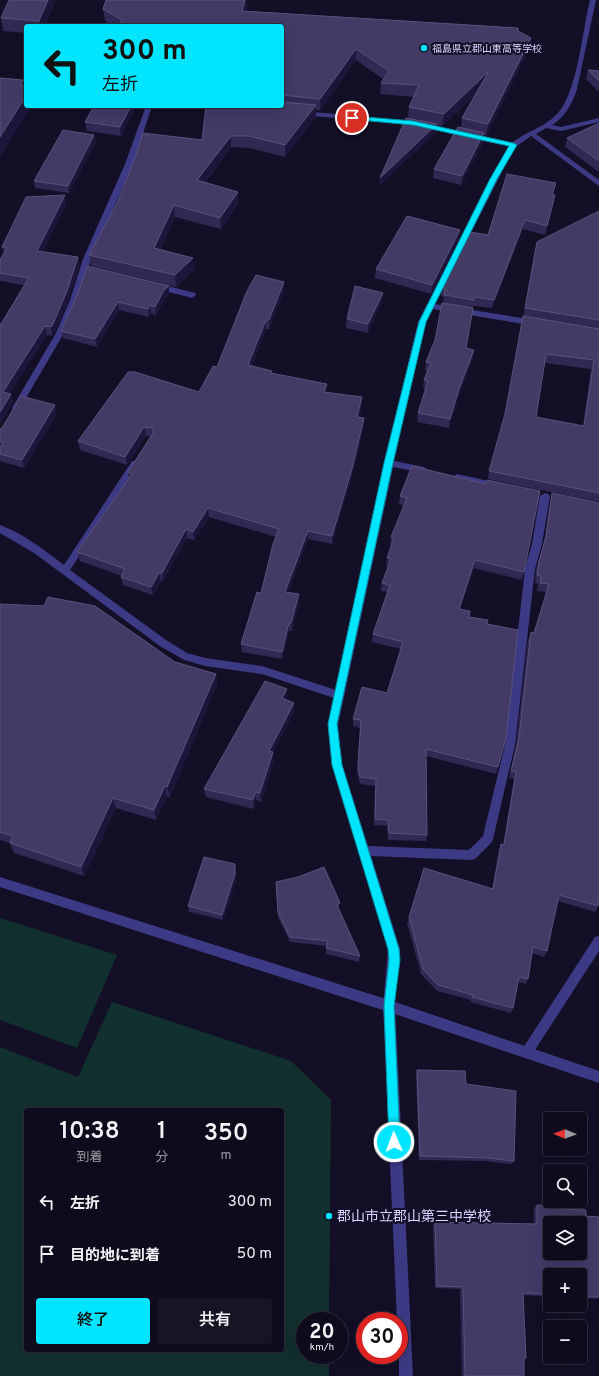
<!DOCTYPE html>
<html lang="ja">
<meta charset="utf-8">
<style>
:root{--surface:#0e0b1c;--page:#171425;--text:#f1f3f6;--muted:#9b9ba3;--line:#2e2b3b;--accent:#00e5ff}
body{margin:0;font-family:Overpass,"Noto Sans JP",sans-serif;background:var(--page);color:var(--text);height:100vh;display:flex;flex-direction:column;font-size:15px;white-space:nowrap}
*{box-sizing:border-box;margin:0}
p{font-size:13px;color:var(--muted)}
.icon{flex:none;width:22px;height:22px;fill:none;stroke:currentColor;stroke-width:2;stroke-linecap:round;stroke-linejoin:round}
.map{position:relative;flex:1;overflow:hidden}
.sheet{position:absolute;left:24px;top:1108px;width:260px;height:244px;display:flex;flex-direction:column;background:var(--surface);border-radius:4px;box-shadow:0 4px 16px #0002,0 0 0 1px var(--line)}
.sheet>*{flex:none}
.guide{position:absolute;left:24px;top:24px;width:260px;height:84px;border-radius:4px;box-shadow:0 4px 16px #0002,0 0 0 1px var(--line);background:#00e5ff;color:#111;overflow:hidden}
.needle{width:26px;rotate:271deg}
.controls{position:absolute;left:543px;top:1112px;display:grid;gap:8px}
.controls a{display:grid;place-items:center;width:44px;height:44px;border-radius:4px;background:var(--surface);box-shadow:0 4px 16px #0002,0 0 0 1px var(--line);font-size:20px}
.speed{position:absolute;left:296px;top:1312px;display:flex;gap:8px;font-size:20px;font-weight:700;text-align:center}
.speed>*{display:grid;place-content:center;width:52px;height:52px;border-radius:50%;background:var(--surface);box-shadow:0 4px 16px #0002,0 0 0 1px var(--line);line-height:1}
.speed small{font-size:10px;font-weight:400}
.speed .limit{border:6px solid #d22;background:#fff;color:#111}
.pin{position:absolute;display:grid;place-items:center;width:34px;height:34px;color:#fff;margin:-17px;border:2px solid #fff;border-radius:50%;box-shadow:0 1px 4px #0007}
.me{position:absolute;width:44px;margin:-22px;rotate:358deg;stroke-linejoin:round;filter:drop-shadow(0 0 3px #0008)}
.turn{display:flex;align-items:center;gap:14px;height:84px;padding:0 12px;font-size:18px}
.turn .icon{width:52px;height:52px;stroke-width:2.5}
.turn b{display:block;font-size:28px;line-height:34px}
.eta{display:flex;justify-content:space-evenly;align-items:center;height:68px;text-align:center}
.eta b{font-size:24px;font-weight:600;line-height:28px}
.cta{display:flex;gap:8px;margin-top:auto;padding:8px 12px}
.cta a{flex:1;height:46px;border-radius:4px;background:var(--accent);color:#111;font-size:16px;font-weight:600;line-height:46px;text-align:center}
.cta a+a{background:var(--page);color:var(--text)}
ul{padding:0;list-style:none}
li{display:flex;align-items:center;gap:12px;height:52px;padding:0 12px}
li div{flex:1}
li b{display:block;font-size:15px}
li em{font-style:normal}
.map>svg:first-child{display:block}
</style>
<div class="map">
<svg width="599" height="1376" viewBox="0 0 599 1376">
<rect width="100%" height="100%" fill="#130f26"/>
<path fill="#12302f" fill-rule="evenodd" d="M0,918L117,955L77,1048L0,1020Z
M112,1002L291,1061L331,1100L329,1321H305V1355H329V1376H0V1047L78,1077ZM26,1110H282V1350H26Z"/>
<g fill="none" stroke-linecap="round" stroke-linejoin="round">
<path fill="#3d3a85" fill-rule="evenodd" d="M590,0H596L577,89C572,104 566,116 552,125L561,127L599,118V122L561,131L546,128L536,134L599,180V186L531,136L517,146L512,152L435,304L535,320L539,323L535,326L433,309L426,322L394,461L424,467L428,470L424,473L393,467L338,725L342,765L368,846L469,850L483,836L505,745L525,569L532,544L540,496L545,493L548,494L550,496L542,544L535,569L515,745L493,839L492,842L475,859L471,860L371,856L400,949L395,1006L413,1376H399V1321H397L383,1006L388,949L332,765L328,725L334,698L262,674L205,666L184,660L160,646L34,553L0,533V525C23,533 44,550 64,565L132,461H138L139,463L138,465L70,570L166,640L187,653L205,658L262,666L336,690L385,463L418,322L509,146L413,125L302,115L298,113L302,111L413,121L512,143C525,132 542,128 554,117C578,97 582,30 590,0Z
M0,79L26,81V85L0,83Z
M146,106H152L133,164L91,259L78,300L64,333L19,410H13L12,408L56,333L70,300L83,259L125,164Z
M156,283L195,293L196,295L192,298L153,288L152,286Z
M457,474L498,483L502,486L498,489L454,479L453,477Z
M599,936V951L531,1056L527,1058L523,1056L521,1052L523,1048L595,937Z"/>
<path fill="#3d3a85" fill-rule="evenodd" d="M0,877L389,1000L599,1071V1083L389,1012L0,887Z"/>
</g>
<path fill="#312854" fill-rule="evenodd" d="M9,0H56L45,26H26V33L3,31L1,18Z
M106,0H247V7L246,11L518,31L531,38L529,49L486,136L484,135L483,142L461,185L433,178L434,169L461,127L462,118L476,94L442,126L437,125L436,132L379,186L380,178L408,119L409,107L414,97L380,94L381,83L383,79L356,60L320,110H316V117L285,157L250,148L231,147L205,183L238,204L221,229L175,217L160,250L193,258L194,269L176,287L91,266L89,255L202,140L282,106V26H114L105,21L103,9Z
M588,70L599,71V92L586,79Z
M94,106H134V111L121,136L87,131L85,122Z
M599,123V172L565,147L567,138Z
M94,135L96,142L69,193L35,188L34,181Z
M553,195V204L545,235L523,229L492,308L473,306L466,348L473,359L458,398L449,428L417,422L418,413L425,389L423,388L424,380L427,371H425L426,362L435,340L443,303L444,297L441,296L442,287L488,235Z
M66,204L43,252L78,257L79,266L69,299L55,332L52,336L47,335L10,393L13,402L0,424V324H1L24,285L0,281V260L4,254L2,247Z
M599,211V502L488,479L489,471L505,416L537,242ZM545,363L591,369L583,426L536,417Z
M459,239L431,294L375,278L376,269Z
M284,282V291L269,329H266L252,366L272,371V374L326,392L362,406L359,417L364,418V427L351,478L332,544L308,539L288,592L299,602L292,631H289L282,659L242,652L241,644L261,593L276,537L209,517L194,540L187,538L163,581H161L153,595L123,585L121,577L122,576L80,561L77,552L129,478L128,472L151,436H146L127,465L80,450L78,441L199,392L217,367Z
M78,293L169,294L165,298L156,315L151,313L149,317L119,310L97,347L63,338L61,331Z
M382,302L368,333L346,328L347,319Z
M57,413L24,468L0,461V429Z
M412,466L524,572L522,580L474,568L460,609L469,617L487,624L498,767L496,774L426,756L427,835L426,841L388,840L387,826L374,825L375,786L360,784L357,773L360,728L353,726V719L387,693L401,649L372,642L373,634L388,592L381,591L382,583L388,566H386L387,558L392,545H390L391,537L404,506L399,504L400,496Z
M552,493L598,906L595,912L558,901L547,951L544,957L532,953L528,979L526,984L518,982L513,1008L511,1013L470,1002L471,1000L437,991L421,974L407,923L409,917L492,889L499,850L501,844L503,845L514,779L509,778L516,745L528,640L531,632L534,633L547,592L537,591L538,584L535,583L536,569L544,544L550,502Z
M0,604L175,662L216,674L217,685L170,797L167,796L156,820L116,808L84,876L14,853L10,843L0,840Z
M287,698L286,700L294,712L273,752L274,761L261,802L256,800L254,809L206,797L204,789Z
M235,864L236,880L223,920L189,912L188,906Z
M276,882L339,909L360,956L359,962L326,954V946L290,942L278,917Z
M417,1070L514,1161L511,1164L486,1161L419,1160L416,1074Z
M537,1205L563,1209L586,1216L599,1217V1297L596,1299L580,1298V1275H550V1297L523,1295L526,1358L524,1359V1376H462L460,1289L435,1288L433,1225L435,1222L534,1224V1208Z"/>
<path fill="#1d163a" d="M48,0H56L45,26H40L39,21Z
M245,0H247V7L243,22L242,11Z
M531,38L529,49L486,136L488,124Z
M356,49V60L320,110V99Z
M489,71L488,83L442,126L444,114Z
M23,80L26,95L20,85Z
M26,96V106H32L0,157V137Z
M316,105V117L285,157V145Z
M131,106H134V111L121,136L120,127Z
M437,124L436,132L379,186L380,178Z
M484,133L483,142L461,185L462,176Z
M94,135L96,142L69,193L68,186Z
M231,136V147L198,192L197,180Z
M238,192V204L221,229L220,218Z
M65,195L66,204L39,260L37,251Z
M555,195L553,204L545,235L547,226Z
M174,205L175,217L155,260L154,248Z
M525,220L523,229L492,308L494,300Z
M460,230L459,239L431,294L432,285Z
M78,257L79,266L69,299L55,332L52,336L51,327Z
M193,258L194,269L176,287L175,275Z
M284,282V291L269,329V320Z
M169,286V294L165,298L156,315L155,307L164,290Z
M383,293L382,302L368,333V324Z
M118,302L119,310L97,347L95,339Z
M150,305L151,313L149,317L148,309Z
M266,320V329L249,374L248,365Z
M45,326L47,335L6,400L3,392Z
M474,350L473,359L458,398L449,428L450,419L459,389Z
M327,384L326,393L324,392Z
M11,394L13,402L0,424V412Z
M362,397V406L357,426V417Z
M55,405L57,413L24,468L22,460Z
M364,418V427L351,478L332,544V536Z
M144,427L146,436L127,465L125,457Z
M208,508L209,517L194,540L193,532Z
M186,529L187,538L163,581L162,573Z
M308,531V539L285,600V592Z
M475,560L474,568L457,617L459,609Z
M159,573L161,581L153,595L151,587Z
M299,594V602L292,631L291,623Z
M289,623V631L282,659V652Z
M216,674L217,685L170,797L167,787Z
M287,689V698L282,708V698Z
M294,703V712L273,752L274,761L261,802L260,793L269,751Z
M165,786L167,796L156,820L154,810Z
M256,792V800L254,809L253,800Z
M113,798L116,808L84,876L81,867Z
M235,864L236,880L223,920L222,915Z
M340,903L339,909L336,911L337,905Z"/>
<path fill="#433a66" stroke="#5a527e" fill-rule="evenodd" d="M9,0H48L39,21L1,18Z
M106,0H245L242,11L518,28V31L531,38L488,124L462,118L489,71L444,114L409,107L419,85L381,83L389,71L356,49L320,99L282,95V26H119L122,20L103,9Z
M588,70L599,71V81Z
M0,78L23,80L20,85H26V96L0,137Z
M282,102L316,105L285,145L249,136H231L197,180L238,192L220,218L174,205L154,248L193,258L175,275L89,255L117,203L135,158L143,133L202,140L206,106H282Z
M94,106H131L120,127L85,122Z
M406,118L437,124L380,178Z
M599,123V161L567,138Z
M458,127L484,133L462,176L434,169Z
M63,130L94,135L68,186L34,181Z
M507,174L556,183L552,195H555L547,226L525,220L494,300L474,297V300L444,295L445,288L442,287L470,232L488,235Z
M65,195L37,251L78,257L67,291L53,324L51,327L45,326L3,392L11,394L0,412V324H1L29,278L0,273V260L7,248L2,247L26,197Z
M599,211V320L525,308L537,242Z
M407,216L460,230L432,285L376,269Z
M87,266L169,286L164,290L155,307L150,305L148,309L118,302L95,339L61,331L78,293Z
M256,275L284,282L269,320H266L248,365L272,371L271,373L327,384L324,392L362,397L357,417L364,418L352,469L332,536L308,531L285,592L299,594L291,623H289L282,652L241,644L257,592L261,593L273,544L279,529L208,508L193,532L186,529L162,573H159L151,587L121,577L125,569L77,552L132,474L128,472L153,433V428L144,427L125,457L78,441L128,372H135L199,392L213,366L217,367L247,291Z
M355,286L383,293L368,324L347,319Z
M442,303L473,308L466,348L474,350L459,389L450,419L418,413L428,381L424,380L431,363L426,362L435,340Z
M523,316L599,329V493L489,471L505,414ZM546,354L594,360L584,426L536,417Z
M21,396L55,405L22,460L0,454V448L4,442H0V429L2,428Z
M412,466L486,484L487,480L540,491L524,572L475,560L459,609L470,611L469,617L488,620L487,624L518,630L506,738L498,767L426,749L427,835L389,833L388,820L375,819L376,779L360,777L358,766L361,720L353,719L362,687L387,693L403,642L373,634L390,585L382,583L391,559L387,558L394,538L391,537L407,498L400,496Z
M552,493L599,503V901L598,906L559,895L547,951L533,947L528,979L519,977L513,1008L472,997L473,995L438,985L423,969L409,917L424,868L493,889L501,844L504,845L516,772L511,771L519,738L531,632L534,633L549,584L540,583L541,576L537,575L539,561L546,536Z
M48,597L95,606L175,662L216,674L167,787L165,786L154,810L113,798L81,867L10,843L13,836L0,832V604L44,606Z
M265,681L287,689L282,698L294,703L269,751L273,752L260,793L256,792L253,800L204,789Z
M204,857L235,864V874L222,915L188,906Z
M324,867L340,903L337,905L360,956L326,948L328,941L290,937L278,912L276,882L298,877Z
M417,1070L465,1071L466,1084L516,1091L514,1161L488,1158L420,1156Z
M537,1205L563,1206V1209L586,1210V1216L599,1217V1297L580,1296V1275H550V1294L523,1293L526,1358H524V1376H465L463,1287L437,1286L435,1222L537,1224ZM550,1223H580V1253H550Z"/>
<path fill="#00e5ff" stroke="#0095a6" d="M352,116L413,121L513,143L517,145L497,179L426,322L393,463L337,724L342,765L399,949L400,960L394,1006L400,1142L398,1146L394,1148L391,1146L389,1142L384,1006L389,960L388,949L332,765L328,724L384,463L419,322L490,179L509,146L413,125L349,119V117Z"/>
<g fill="#00e5ff" stroke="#130f26" stroke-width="1.5">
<circle cx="424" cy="48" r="4"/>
<circle cx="329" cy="1216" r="4"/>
</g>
<g text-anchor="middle" stroke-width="4" stroke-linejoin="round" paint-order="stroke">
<g font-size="10" fill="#d9d4ff" stroke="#130f26" text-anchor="start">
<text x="432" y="52">福島県立郡山東高等学校</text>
</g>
<g font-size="14" fill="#d9d4ff" stroke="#130f26" text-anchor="start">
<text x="337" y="1221">郡山市立郡山第三中学校</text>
</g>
</g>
</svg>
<div class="controls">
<a><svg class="needle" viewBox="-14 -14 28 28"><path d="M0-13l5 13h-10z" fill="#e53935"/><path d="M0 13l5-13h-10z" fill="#9b9ba3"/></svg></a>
<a><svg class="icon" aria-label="search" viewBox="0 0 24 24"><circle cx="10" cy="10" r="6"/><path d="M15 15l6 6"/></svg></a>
<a><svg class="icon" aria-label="layers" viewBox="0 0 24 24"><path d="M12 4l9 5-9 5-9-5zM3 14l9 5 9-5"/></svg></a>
<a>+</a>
<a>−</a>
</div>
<div class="speed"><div>20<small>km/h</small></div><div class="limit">30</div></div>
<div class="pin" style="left:352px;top:118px;background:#d93025"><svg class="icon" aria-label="arrive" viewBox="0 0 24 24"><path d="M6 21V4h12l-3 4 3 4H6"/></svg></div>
<svg class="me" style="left:394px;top:1142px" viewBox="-20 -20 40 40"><circle r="17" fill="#00e5ff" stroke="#fff" stroke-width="3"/><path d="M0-11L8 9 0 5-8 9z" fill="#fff"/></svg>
<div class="guide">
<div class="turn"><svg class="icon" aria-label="left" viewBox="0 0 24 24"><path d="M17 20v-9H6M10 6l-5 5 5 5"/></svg><div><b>300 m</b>左折</div></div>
</div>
<section class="sheet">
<div class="eta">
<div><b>10:38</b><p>到着</p></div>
<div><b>1</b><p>分</p></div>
<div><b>350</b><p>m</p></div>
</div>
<ul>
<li><svg class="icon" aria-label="left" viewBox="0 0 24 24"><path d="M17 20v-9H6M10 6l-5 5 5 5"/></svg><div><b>左折</b></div><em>300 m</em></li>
<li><svg class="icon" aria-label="arrive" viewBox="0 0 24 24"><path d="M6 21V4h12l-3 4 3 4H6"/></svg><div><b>目的地に到着</b></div><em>50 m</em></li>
</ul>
<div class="cta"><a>終了</a><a>共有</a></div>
</section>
</div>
